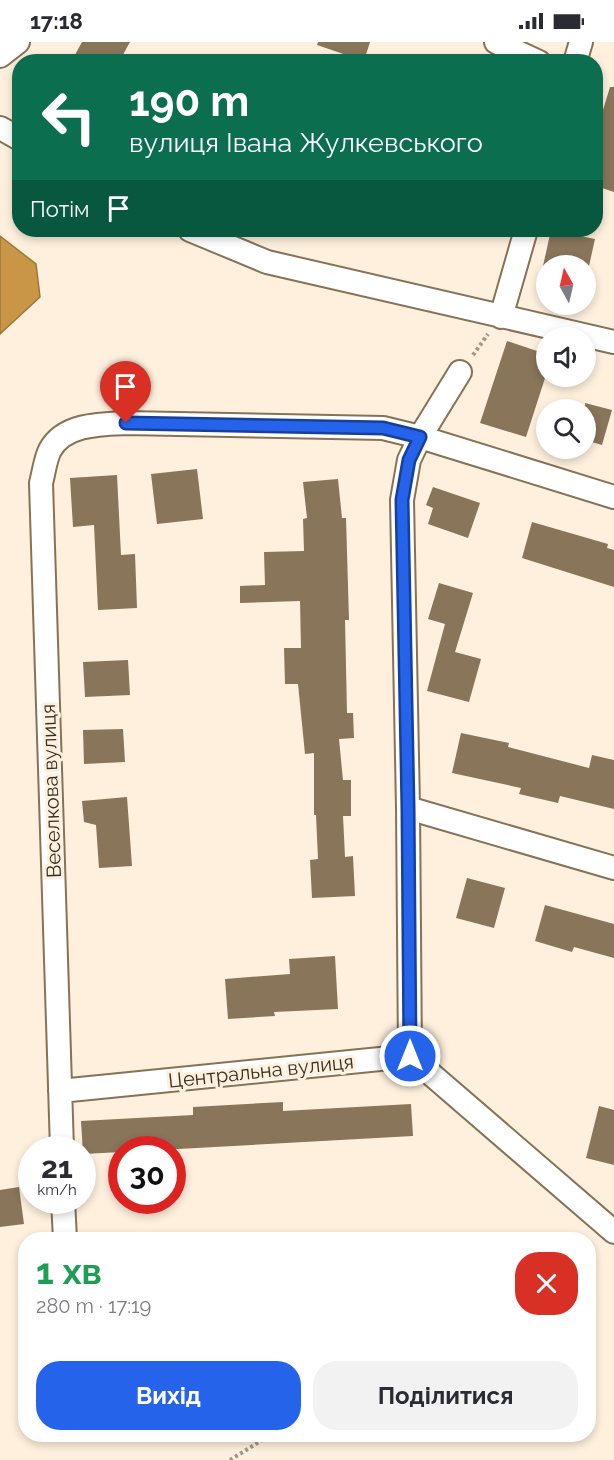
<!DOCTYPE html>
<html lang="uk">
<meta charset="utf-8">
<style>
:root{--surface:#fff;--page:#f2f2f3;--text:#2b2b33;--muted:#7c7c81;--accent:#2563eb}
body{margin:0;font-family:Raleway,sans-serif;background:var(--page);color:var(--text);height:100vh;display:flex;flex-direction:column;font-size:22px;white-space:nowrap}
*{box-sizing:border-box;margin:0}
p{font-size:20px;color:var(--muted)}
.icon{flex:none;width:33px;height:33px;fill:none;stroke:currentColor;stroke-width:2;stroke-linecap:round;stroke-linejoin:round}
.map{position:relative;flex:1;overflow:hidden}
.sheet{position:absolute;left:18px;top:1190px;width:578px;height:210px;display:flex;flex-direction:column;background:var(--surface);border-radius:24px;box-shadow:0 3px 9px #0003}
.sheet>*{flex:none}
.banner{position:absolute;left:12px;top:12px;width:591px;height:183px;border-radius:24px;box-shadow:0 3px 9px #0003;background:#0b6e4f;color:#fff;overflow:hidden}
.needle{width:39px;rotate:352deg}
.fabs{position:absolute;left:536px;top:213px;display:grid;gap:12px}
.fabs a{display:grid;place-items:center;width:60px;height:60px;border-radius:50%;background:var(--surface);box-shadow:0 3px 9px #0003;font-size:30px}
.speed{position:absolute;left:18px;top:1094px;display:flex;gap:12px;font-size:30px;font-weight:700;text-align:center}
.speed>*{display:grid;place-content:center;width:78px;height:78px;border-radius:50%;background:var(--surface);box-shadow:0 3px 9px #0003;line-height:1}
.speed small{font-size:15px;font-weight:400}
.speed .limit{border:9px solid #d22;background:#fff;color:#111}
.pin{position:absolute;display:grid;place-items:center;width:51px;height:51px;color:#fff;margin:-62px -26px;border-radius:50% 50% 50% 0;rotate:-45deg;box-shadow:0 0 6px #0007}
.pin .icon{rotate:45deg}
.me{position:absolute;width:66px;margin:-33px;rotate:0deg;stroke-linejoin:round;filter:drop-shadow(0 0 4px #0008)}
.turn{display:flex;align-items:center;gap:21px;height:126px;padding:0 18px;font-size:27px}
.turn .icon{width:78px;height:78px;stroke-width:2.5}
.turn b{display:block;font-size:42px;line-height:51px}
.then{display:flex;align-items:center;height:57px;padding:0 18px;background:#0003;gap:12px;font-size:22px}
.round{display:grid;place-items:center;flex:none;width:63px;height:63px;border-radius:24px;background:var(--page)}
.head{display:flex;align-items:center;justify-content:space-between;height:102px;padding:0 18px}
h1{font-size:36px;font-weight:700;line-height:45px;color:#1e9e55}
.button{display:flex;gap:12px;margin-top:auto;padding:12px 18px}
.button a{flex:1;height:69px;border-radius:24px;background:var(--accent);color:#fff;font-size:24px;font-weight:700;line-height:69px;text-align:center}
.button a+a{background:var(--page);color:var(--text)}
.status{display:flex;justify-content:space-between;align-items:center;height:42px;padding:0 30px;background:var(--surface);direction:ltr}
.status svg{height:16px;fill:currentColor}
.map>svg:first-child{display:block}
</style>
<div class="status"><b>17:18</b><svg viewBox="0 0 49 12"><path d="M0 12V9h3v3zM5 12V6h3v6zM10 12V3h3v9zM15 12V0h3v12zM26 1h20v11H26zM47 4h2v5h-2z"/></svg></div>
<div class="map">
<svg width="614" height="1418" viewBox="0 0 614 1418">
<rect width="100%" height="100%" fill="#fef0dd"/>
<path fill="#c99547" stroke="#9e763c" stroke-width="1.5" d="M0,194L36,222L40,255L0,292Z"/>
<path fill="#897559" d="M82,0H130L119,20H71Z
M318,0H370L364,19L317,3Z
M610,45H614V150L596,144V91Z
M551,188L595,197L589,224H543Z
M507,299L546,312V333L526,395L480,381Z
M585,361L612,368L602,403L585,398Z
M197,427L203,477L157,482L151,432Z
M117,433L121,513L135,512L137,566L98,568L94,483L73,485L70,436Z
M338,437L342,476H346L349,578H345L347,671H353L354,696L339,697L343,738H351V774H343L345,815L353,814L355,854L312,856L310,818L318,817L316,773H314V711L305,712L298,642H285L284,606H301L300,559L240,561V544L265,543L264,510L304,509L303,477L307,476L303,440Z
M433,445L480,461L468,496L428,482L433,466L426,463Z
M532,480L608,502L607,506L614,508V545L522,516Z
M439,541L473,551L455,610L481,617L469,660L427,649L445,582L428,577Z
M128,618L130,653L85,655L83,620Z
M123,687L125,720L84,722L83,688Z
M461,691L509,701L508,705L589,726L592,713L614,718V767L560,754L558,761L519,752L521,746L452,731Z
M127,755L132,824L99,826L96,783L84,780L82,759Z
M467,836L505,846L494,886L456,876Z
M545,863L614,882V916L574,905L572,910L535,899Z
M335,914L338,967L274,970L275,974L228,977L225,937L290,932L289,917Z
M283,1060V1069L411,1062L413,1094L178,1107H122V1110L83,1112L81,1079L193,1073V1065Z
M599,1064L614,1068V1123L586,1116Z
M19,1145L24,1182L0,1185V1148Z"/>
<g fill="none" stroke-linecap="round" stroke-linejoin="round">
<defs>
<path id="street" d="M496,0L539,20
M0,14L18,0
M575,20L581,0
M0,86L20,97
M190,188L267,220L614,300
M501,275L526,188
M408,766L614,826
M410,1014L408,766L402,458L409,418L420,395L460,330
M60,1049L410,1014L614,1190
M62,1107L41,441C44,430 45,418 50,408C64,382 100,382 126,381L383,386L420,395L614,455
M63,1158L65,1197"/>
</defs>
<use href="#street" stroke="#867257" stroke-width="26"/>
<path stroke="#a29687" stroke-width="4" stroke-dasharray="3 3" stroke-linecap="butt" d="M473,313L488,292
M230,1418L272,1392"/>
<use href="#street" stroke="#fff" stroke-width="22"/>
</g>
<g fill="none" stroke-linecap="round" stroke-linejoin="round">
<defs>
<path id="route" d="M126,381L383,386L420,395L409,418L402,458L408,766L410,1014"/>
</defs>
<use href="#route" stroke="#184099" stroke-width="15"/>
<use href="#route" stroke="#2563eb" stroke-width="10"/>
</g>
<g text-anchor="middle" stroke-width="6" stroke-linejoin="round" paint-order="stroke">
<g font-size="20" fill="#382f24" stroke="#fef0dd">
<text transform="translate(51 749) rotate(-92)" y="7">Веселкова вулиця</text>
<text transform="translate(261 1029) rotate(-6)" y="7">Центральна вулиця</text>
</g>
</g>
</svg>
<div class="fabs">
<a><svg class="needle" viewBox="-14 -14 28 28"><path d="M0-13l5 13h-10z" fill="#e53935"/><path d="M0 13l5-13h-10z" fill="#7c7c81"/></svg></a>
<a><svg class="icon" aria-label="sound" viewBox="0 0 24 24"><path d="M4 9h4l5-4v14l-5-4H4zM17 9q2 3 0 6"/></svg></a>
<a><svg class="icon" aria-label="search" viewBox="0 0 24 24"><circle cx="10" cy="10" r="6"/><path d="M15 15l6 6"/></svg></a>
</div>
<div class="speed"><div>21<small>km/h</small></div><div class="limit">30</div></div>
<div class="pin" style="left:126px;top:381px;background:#d93025"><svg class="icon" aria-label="arrive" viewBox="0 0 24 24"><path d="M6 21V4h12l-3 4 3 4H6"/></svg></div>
<svg class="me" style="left:410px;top:1014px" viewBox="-20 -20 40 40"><circle r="17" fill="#2563eb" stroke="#fff" stroke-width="3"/><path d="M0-11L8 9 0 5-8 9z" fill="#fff"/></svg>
<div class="banner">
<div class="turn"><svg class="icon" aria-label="left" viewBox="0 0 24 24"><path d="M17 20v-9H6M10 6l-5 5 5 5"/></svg><div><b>190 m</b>вулиця Івана Жулкевського</div></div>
<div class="then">Потім<svg class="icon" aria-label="arrive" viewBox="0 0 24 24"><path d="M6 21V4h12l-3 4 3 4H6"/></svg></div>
</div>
<section class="sheet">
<div class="head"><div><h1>1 хв</h1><p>280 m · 17:19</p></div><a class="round" style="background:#d93025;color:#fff"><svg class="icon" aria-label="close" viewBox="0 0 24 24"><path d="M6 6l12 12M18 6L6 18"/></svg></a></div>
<div class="button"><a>Вихід</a><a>Поділитися</a></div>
</section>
</div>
